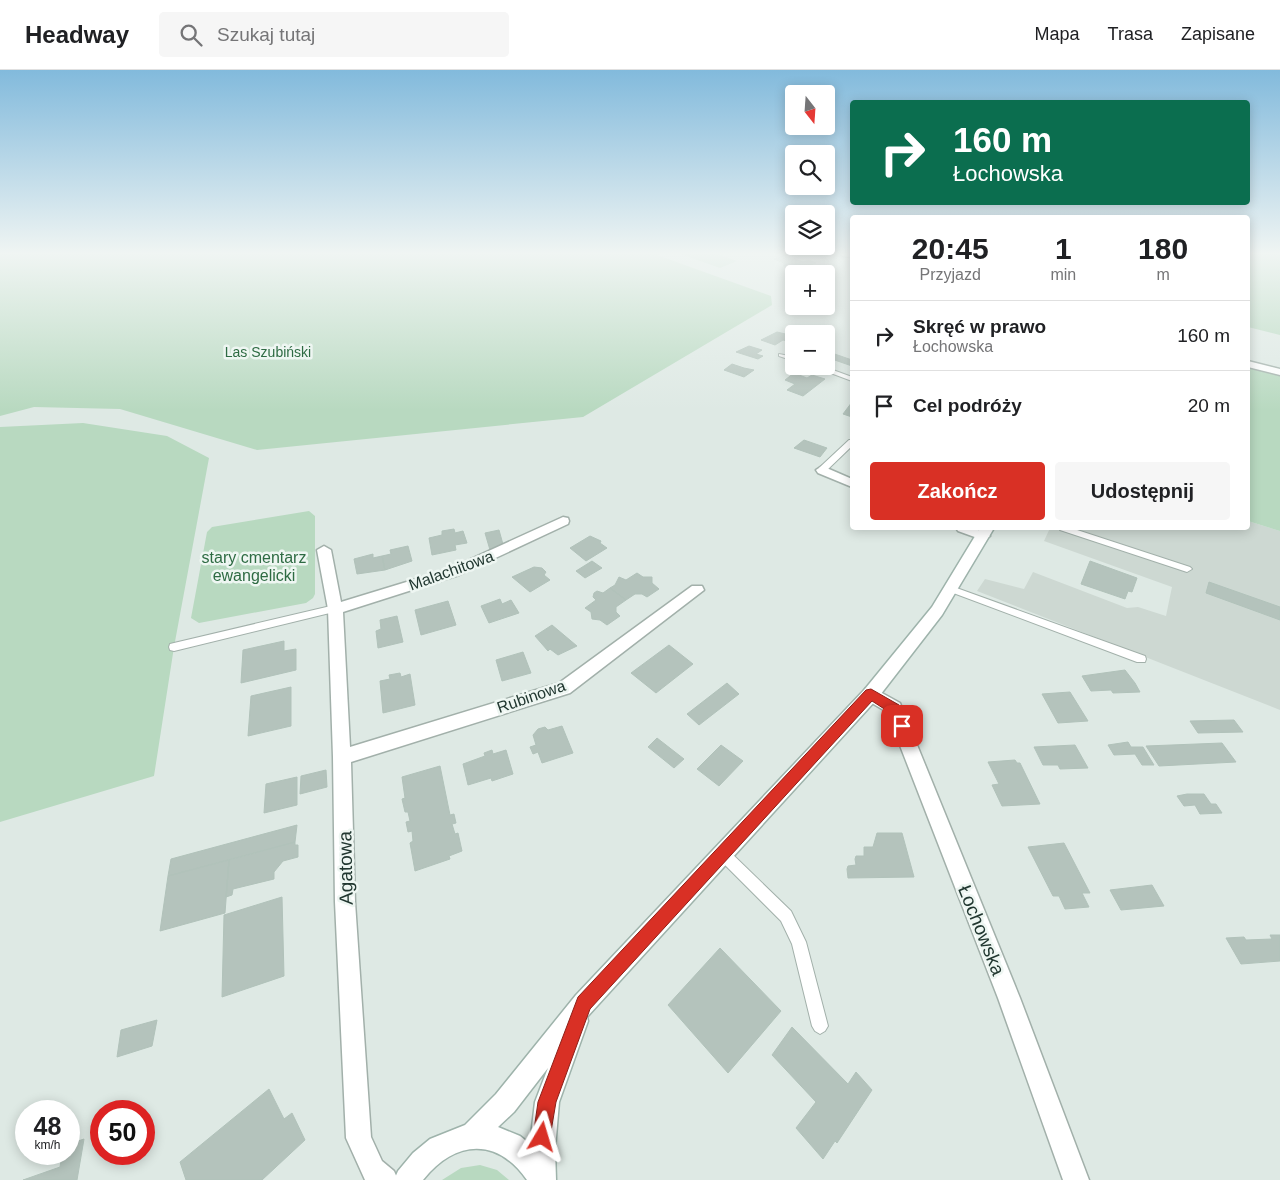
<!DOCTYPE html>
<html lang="pl">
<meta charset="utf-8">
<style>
:root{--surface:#fff;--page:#f6f6f6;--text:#202124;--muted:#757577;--line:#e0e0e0;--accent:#d93025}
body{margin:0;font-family:Arial,sans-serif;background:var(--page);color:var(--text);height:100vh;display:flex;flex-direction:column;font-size:19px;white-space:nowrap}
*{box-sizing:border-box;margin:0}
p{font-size:16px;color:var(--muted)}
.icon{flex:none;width:28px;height:28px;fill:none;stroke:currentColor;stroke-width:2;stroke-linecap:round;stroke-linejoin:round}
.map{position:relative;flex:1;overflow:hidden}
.sheet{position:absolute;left:850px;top:145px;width:400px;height:315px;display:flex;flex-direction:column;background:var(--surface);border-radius:5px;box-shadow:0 2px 12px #0003}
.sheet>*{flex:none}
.guide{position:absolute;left:850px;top:30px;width:400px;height:105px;border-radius:5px;box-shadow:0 2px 12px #0003;background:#0b6e4f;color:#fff;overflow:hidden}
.needle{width:32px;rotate:163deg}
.controls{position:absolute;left:785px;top:15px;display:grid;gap:10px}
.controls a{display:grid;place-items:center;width:50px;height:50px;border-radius:5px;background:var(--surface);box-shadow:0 2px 12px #0003;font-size:25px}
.speed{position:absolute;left:15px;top:1030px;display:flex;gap:10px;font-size:25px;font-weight:700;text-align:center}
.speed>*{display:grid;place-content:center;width:65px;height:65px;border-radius:50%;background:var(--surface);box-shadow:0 2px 12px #0003;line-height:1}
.speed small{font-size:12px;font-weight:400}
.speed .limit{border:8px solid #d22;background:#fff;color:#111}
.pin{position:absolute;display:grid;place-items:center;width:42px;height:42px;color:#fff;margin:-21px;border-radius:10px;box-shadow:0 2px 8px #0006}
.me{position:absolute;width:55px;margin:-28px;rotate:7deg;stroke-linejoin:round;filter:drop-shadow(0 0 4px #0008)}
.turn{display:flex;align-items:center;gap:18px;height:105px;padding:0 20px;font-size:22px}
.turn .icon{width:65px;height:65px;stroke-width:2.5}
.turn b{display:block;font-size:35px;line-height:42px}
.eta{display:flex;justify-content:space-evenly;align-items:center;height:85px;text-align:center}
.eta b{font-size:30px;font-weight:800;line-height:35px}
.button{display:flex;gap:10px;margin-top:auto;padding:10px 20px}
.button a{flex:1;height:58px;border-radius:5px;background:var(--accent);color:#fff;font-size:20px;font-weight:800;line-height:58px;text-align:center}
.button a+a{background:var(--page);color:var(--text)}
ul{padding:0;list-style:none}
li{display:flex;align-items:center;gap:15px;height:70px;padding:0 20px;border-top:1px solid var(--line)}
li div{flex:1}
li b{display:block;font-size:19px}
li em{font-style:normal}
header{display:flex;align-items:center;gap:30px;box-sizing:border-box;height:70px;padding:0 25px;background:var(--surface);border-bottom:1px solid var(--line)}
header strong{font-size:24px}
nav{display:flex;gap:28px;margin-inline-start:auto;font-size:18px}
.search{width:350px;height:45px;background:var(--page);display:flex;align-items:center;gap:12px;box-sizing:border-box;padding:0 18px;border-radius:5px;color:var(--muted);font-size:19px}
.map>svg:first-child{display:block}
</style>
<header>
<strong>Headway</strong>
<div class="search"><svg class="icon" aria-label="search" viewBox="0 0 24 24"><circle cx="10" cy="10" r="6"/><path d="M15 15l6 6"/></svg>Szukaj tutaj</div>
<nav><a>Mapa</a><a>Trasa</a><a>Zapisane</a></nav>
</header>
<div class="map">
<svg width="1280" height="1110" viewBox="0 0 1280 1110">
<rect width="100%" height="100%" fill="#dee9e4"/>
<path fill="#cdd8d2" d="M1248,451L1280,461V640L977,521L985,509L1024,519L1033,502L1127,538L1138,537L1166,546L1172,517L1044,471L1050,458H1248Z"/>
<path fill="#b8d9c0" d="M0,184H659L657,185L771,226L772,235L583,347L257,380L120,339L34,337L0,346Z
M680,184H717L737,191L720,198Z
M1248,184H1280V265L1248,257Z
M1248,298L1280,306V461L1248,451Z
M83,353L167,366L209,388L174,577L154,706L0,752V357Z
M309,441L315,446V524L313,528L306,533L199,553L191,548L207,462L212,457Z
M480,1095L497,1100L509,1110H442L461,1098Z"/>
<path fill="#b4c3bc" stroke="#b1c2ba" d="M786,185L803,192L809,190L816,193L798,199L784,197V193L774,189Z
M777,262L794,266V273L783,270L775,275L761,270Z
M749,276L762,280L756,284L763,286L758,289L736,282Z
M826,281L852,290V296L826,287Z
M732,294L744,298L754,300L744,307L724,300Z
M794,303L807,308L812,305L825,309L803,326L787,320L795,314L785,310Z
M852,332V347L843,344Z
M804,370L827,378L820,387L794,378Z
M454,459L455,463L463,461L467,473L455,475L456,480L432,485L429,468L442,465V461Z
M499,460L504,478L490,480L485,463Z
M590,466L601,471L600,473L607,478L586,491L570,478Z
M408,476L412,491L385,500L382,486L391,484L390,480Z
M373,484V488L382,486L385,500L357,504L354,489Z
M592,491L602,498L585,508L576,501Z
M1090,491L1137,508L1132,522L1128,521L1125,529L1081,514Z
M534,497L542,498L546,502L544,505L550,510L530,522L512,507Z
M637,503L643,507H652V513L659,519L647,527L642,524H635L626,530L610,518L615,515L619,507L626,510Z
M1209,512L1280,537V550L1206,523Z
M610,518L626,530L616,537V542L620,546L607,555L600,550L592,549L591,542L585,538L596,530L593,527L594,523L597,521L603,523Z
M500,529L502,534L511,530L519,543L489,553L481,536Z
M448,531L456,555L421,565L415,540Z
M397,546L403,572L378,578L376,561L381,559L380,550Z
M552,555L577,576L558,585L550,579L548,581L535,566Z
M284,571V581L296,579V600L241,613L243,580Z
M669,575L693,594L656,623L631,603Z
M523,582L531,603L502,611L496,590Z
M1125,600L1135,613L1140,622L1113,623L1111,620L1091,621L1082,606Z
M400,603L401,607L410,604L415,635L383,643L380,611L390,609L389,605Z
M727,613L739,624L699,655L687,644Z
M291,617V656L248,666L251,626Z
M1070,622L1088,651L1058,653L1042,624Z
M1234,650L1243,662L1198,663L1190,651Z
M562,656L573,683L542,693L538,682L533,684L530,677L536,675L533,665L538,659L545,657L548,660Z
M657,668L684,689L674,698L648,677Z
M1128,672L1131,677H1143L1154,695H1142L1135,684L1114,685L1108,675Z
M1222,673L1236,692L1159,696L1146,676Z
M721,675L743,691L719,716L697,699Z
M1075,675L1088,698L1060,699L1058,695H1043L1034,677Z
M492,680L493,684L506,680L513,704L492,711L491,708L468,715L463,694L485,686L484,683Z
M1015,690L1017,693H1020L1040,734L1002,736L992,715L999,714L988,692Z
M440,696L450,745L454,744L456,753L452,754L455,764L458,763L462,781L449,786L450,789L415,801L410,773L413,771L412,761L408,762L406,752L410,751L408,742H405L402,729L405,728L402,707Z
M326,700L327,717L300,724L301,706Z
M297,707V735L264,743L266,714Z
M1187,724H1204L1211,734H1216L1222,743L1200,744L1195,735L1184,736L1177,726Z
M297,755L295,772L168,806L171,789Z
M877,763H902L914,807L848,808L847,799L848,796L856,795L855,789L856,786H864V777H873Z
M295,772V775H298V787L283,791L274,802V809L233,819L232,825L226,827L229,790Z
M1064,773L1090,823H1082L1089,837L1065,839L1059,826H1053L1028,777Z
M229,790L225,843L160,861L168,806Z
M1152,815L1164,836L1121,840L1110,820Z
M282,827L284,906L222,927L224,845Z
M1270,865H1280V891L1241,894L1226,868L1244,867L1246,870L1272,869Z
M720,878L781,941L728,1003L668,935Z
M157,950L152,976L117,987L121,960Z
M792,957L848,1014L856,1002L872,1020L837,1073L835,1071L823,1089L796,1058L816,1032L772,985Z
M269,1019L284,1049L292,1043L305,1070L262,1110H186L180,1092Z
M84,1069L77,1110H23L60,1097L62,1084H69V1074Z"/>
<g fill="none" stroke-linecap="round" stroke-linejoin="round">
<defs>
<path id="service" d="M779,284L794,287V291L779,286Z
M812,296H822L852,307V311Z
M849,370H852V376L825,402H819V398Z
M1059,458H1071L1190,497L1192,499L1187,502L1184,501L1060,460Z
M951,516L1145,586L1146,589L1145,592H1137L948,521L946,519L948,517Z
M335,535L338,537L340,539L338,541L174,581L170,580L169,577L170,574L174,573Z
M722,777L727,779L791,841L806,872L828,956L825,961L820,964L815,961L812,956L792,874L781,851L717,787L716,783L717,779Z"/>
<path id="minor" d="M841,184H852V187L842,186Z
M1248,291L1280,299V305L1248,297Z
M822,396L852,409V417L818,403L816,400Z
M563,447L568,448L569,451L568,454L459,505L343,542L350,677L559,613L692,516H702L704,520L570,623L351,692L355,832L371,1067L382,1091L394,1101L398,1110H365L346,1068L335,832L333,687L328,539L317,480L324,476L331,480L341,532L449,499Z
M956,458H974L990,466L983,470L958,461Z
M871,617L900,633L902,638L1020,928L1089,1110H1063L998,928L887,642L865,629L863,624L865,619Z"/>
<path id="secondary" d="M980,458H994L942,545L877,629L587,947L588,951L559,1032L555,1079L556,1110H527C497,1067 455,1070 423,1110H394L398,1101L413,1083L430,1069L465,1055L496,1024L576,925L865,619L932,537ZM548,998L535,1032L530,1074L520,1066L498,1057L514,1042Z"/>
</defs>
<use href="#service" stroke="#a2b0aa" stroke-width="2"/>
<use href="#minor" stroke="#a2b0aa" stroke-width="3"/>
<use href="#secondary" stroke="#9eb3ab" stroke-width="3"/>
<use href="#service" fill="#fff" fill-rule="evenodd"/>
<use href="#minor" fill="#fff" fill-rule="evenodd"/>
<use href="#secondary" fill="#fff" fill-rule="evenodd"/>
</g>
<linearGradient id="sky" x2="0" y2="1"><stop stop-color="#82badc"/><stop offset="0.54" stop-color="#f0f5f3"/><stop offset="1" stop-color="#f0f5f3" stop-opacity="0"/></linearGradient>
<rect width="1280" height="340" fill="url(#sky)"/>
<path fill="#d93025" stroke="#8d1f18" d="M871,619L899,635L908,656L906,660H897L889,642L872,631L590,939L556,1032L549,1073L542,1076L536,1073L533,1067L538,1032L578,927L866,620Z"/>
<g text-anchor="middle" stroke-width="5" stroke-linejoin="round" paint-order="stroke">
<g font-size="14" fill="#2e6b43" stroke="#eef6f2">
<text x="268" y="287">Las Szubiński</text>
</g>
<g font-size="16" fill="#2e6b43" stroke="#eef6f2">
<text x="254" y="493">stary cmentarz<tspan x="254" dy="18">ewangelicki</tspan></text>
</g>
<g font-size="16" fill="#213730" stroke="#eef6f2">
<text transform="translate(451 500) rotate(-20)" y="6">Malachitowa</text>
<text transform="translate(531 626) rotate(-19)" y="6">Rubinowa</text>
</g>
<g font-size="19" fill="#213730" stroke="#eef6f2">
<text transform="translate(345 798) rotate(-91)" y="7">Agatowa</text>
<text transform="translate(982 860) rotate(68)" y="7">Łochowska</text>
</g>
</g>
</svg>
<div class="controls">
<a><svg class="needle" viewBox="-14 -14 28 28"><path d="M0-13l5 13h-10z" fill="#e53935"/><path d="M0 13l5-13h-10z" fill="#757577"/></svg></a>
<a><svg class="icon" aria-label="search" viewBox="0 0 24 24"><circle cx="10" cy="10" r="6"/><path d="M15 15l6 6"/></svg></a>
<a><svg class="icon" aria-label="layers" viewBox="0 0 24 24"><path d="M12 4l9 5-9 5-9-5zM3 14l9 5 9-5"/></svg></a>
<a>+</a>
<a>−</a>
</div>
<div class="speed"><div>48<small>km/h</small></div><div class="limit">50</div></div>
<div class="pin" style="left:902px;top:656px;background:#d93025"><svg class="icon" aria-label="arrive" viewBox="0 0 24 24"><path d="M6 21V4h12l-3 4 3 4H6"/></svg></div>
<svg class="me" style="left:542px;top:1067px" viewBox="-20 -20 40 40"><path d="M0-17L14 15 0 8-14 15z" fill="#d93025" stroke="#fff" stroke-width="4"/></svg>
<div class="guide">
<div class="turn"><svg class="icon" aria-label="right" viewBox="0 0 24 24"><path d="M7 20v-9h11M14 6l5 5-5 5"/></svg><div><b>160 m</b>Łochowska</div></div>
</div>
<section class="sheet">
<div class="eta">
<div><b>20:45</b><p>Przyjazd</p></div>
<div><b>1</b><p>min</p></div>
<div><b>180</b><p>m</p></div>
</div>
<ul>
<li><svg class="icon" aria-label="right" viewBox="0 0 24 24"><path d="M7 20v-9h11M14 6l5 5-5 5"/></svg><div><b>Skręć w prawo</b><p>Łochowska</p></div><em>160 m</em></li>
<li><svg class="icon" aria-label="arrive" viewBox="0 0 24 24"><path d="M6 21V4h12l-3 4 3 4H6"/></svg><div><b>Cel podróży</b></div><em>20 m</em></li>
</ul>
<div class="button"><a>Zakończ</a><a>Udostępnij</a></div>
</section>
</div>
